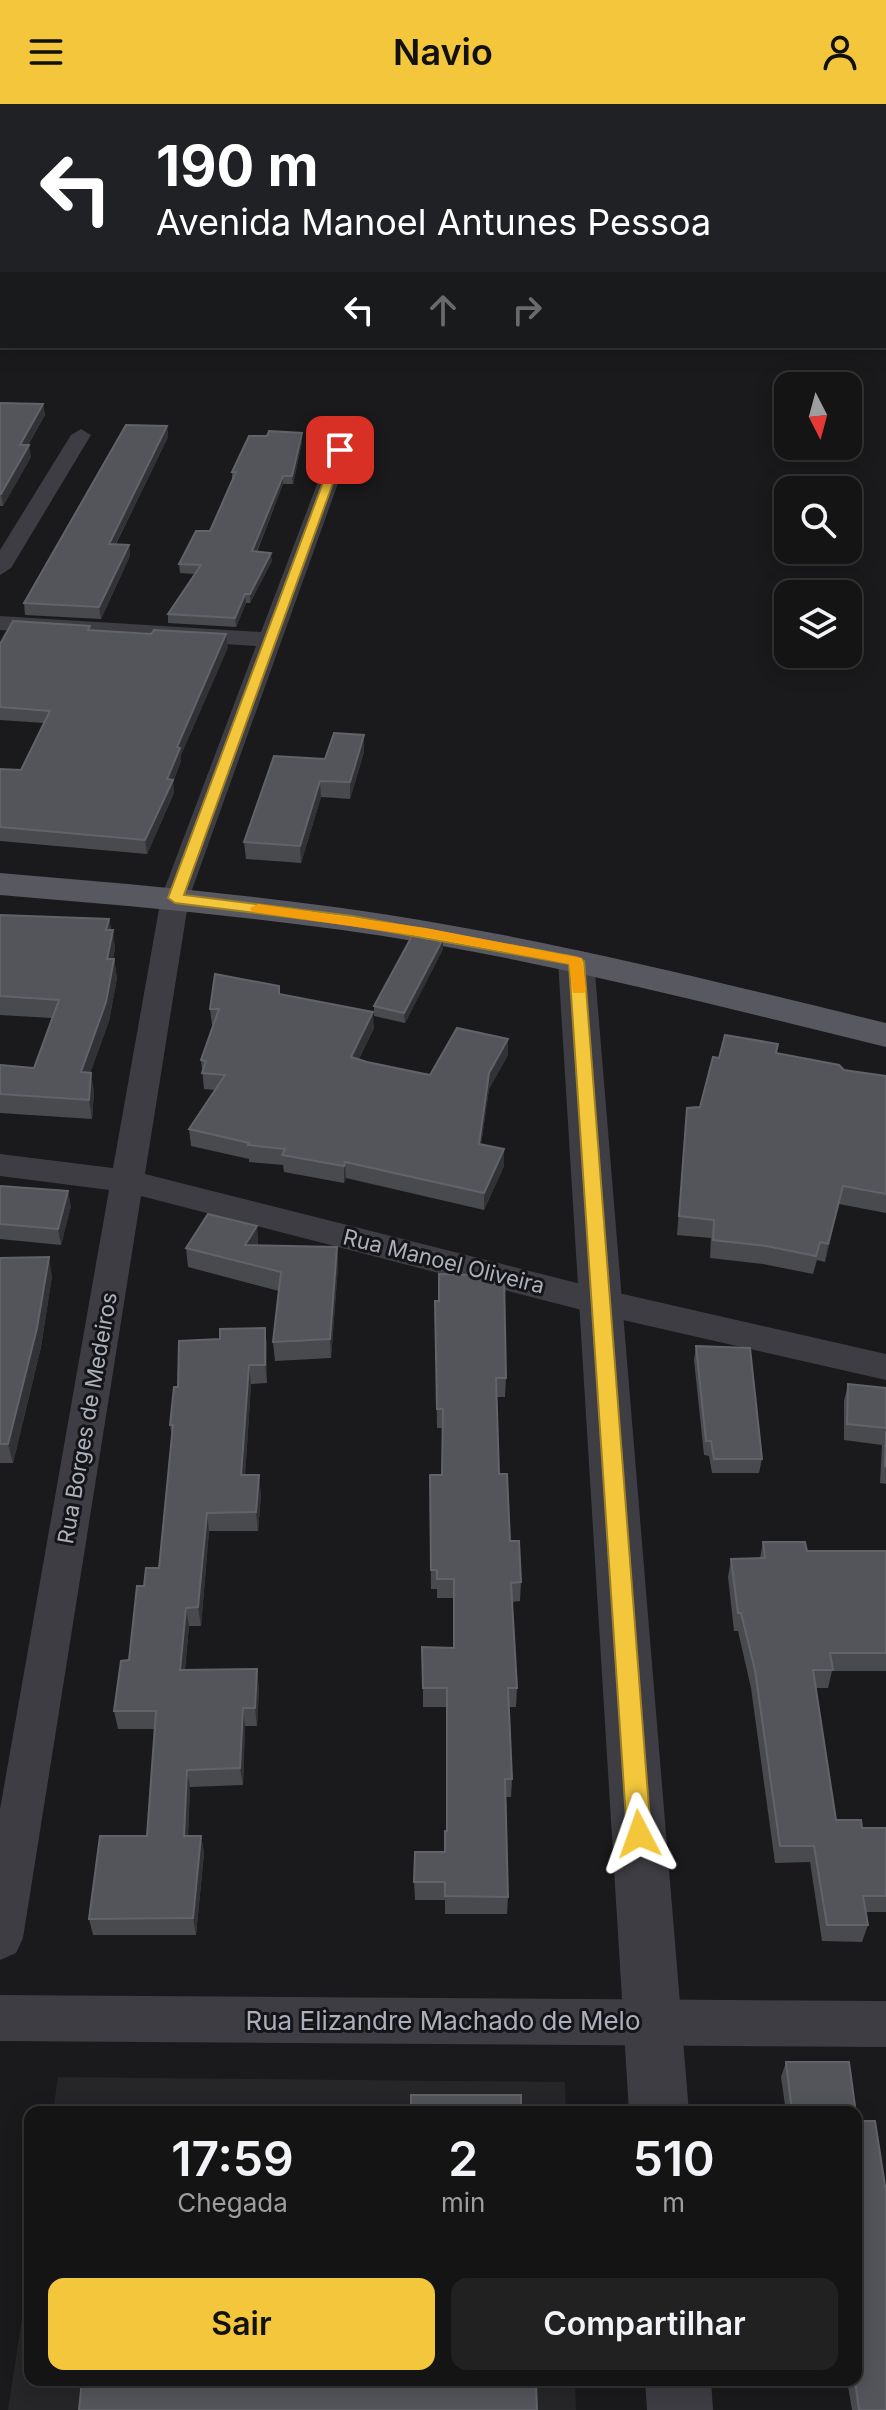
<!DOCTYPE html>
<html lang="pt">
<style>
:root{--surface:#141415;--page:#212122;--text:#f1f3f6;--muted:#9d9ea0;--line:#333334;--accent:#f3c63b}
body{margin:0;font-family:Inter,sans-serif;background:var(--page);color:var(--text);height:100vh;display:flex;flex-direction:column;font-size:30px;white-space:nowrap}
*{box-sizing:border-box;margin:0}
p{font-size:26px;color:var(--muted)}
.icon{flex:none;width:44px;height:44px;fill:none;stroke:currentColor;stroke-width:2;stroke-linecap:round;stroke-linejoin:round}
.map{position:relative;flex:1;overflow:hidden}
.panel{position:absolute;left:24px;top:2002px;width:838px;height:280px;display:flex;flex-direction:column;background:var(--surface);border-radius:16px;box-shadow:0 4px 20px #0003,0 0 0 2px var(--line)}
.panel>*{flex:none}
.banner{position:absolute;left:0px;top:0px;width:886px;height:244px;box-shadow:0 4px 20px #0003,0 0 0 2px var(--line);background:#202124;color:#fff;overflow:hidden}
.needle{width:52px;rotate:174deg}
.controls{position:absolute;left:774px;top:268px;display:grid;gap:16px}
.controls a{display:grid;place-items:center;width:88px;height:88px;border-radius:16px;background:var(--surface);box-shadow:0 4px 20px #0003,0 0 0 2px var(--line);font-size:40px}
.pin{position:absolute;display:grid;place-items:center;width:68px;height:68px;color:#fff;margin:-34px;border-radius:16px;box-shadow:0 4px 12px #0006}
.me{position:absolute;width:88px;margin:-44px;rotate:356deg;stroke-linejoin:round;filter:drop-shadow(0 0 6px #0008)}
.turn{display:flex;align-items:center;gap:28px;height:168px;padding:0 24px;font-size:36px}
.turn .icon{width:104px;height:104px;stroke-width:2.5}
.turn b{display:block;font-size:56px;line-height:68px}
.lanes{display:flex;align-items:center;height:76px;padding:0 24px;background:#0003;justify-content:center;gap:40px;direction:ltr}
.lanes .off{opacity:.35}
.eta{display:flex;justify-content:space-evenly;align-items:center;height:136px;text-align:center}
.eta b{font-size:48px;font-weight:600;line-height:56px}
.button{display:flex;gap:16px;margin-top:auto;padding:16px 24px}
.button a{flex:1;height:92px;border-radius:16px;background:var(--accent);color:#111;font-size:32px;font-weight:600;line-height:92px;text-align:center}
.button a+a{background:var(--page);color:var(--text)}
header{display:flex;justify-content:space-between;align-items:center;height:104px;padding:0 24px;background:var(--accent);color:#111;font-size:36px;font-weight:600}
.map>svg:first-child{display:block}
</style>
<header><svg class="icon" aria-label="menu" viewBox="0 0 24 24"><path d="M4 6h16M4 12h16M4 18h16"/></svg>Navio<svg class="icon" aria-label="person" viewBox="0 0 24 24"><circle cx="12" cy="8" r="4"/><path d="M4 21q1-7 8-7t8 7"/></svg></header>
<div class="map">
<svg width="886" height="2306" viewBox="0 0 886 2306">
<rect width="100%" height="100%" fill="#1a1a1c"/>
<path fill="#262629" d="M58,1973L565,1978L566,2008H53Z
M30,2162V2276H575L576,2306H8Z"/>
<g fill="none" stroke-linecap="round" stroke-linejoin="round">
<path fill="#3d3d43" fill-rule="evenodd" d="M81,325L91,331L11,464L0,471V446L71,331Z
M340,340L350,346L189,794L145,1070L601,1185L886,1250V1276L601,1211L141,1092L23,1834L16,1849L0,1856V1705L109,1086L0,1072V1050L113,1064L161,794L256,542L0,526V512L261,528L330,346Z
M0,1891L886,1897V1943L0,1937Z"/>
<path fill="#3d3d43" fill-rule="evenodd" d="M576,846L589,849L594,857L689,2008H629L558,857L563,849Z
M645,2276H711L713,2306H647Z"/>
<path fill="#575860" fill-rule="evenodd" d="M0,769C142,781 285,793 426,817C581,843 733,882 886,919V943C734,906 581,866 426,839C285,815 142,803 0,791Z"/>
</g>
<path fill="#484a4e" d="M668,0H886V4H884V2H680Z
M0,299L43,300L45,311L28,341L31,353L3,402H0Z
M167,322L168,333L116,440L129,441L130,452L101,515L25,511L24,499Z
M302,329V338L293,380H283L257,448L272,457L250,499H246L236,523L168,519V510L195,470L180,469L179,460L210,427L232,376V368L267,332Z
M91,526L228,543L181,651V657L173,678L174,689L147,750L0,737V665L21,666L44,619L0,616V540Z
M364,648L350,695L321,693L301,759L246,755L244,738L325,655Z
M0,811L109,815L115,844L113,855H114L117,874L109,917L90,969L94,988L92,1015L0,1009V961L34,964L52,914L0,911Z
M443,845L405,919L374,912V902Z
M279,882L280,890L374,924L359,955L367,958L430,971L508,951L489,985L481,1040L504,1062L484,1106L346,1074L344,1079L284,1068L283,1061L249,1058V1055L191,1042L189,1025L215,986L204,985L201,956L213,921H212L210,905Z
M777,949L844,966L886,972V1109L839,1100L825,1158L817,1156L813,1170L763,1160L710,1154L711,1134L677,1131L687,1004L700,1003L719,954Z
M0,1081V1082L71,1102L61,1141L0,1135Z
M257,1122L258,1141L337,1143L338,1162L331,1254L275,1257L273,1238L279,1187L188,1163L186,1144Z
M0,1154L52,1172L41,1243L13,1359H0Z
M435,1197L506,1274L505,1293H497L499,1370L510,1437L521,1478L520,1497L512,1498L517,1584L516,1603H509L512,1675L511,1693H506L508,1793L507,1810H445V1796H415L414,1778L445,1748L447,1727V1603H423V1584L454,1544V1494H437V1485H431L430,1371H442L443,1324H437Z
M265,1224L267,1243V1279L251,1280L245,1371L261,1390L258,1427H209L201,1522H189L185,1566L259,1583L257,1622H245L243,1681L190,1683L188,1732H201L204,1749L196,1831H93L89,1815L147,1732L155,1625H118L114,1607L129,1556L144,1482L159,1464L172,1333L170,1321L178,1283L220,1235Z
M696,1242L762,1355L759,1369H712L709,1352L704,1351L694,1256Z
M848,1280L886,1284V1380L880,1379L882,1341L844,1336V1297Z
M763,1438L807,1447H886V1567H832L828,1584H816L836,1716L862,1724H886V1808H866L868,1821L862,1838L822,1837L810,1758L775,1759L751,1584L738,1527H734L728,1473L731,1455L760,1454Z
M786,1958H849L857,2017H875L886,2088V2306H852L847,2276H856V2008H786L781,1973Z"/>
<path fill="#313235" d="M43,300L45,311L21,352L20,341Z
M167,322L168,333L110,451L109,440Z
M302,329V338L293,380L292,372Z
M29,341L31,353L3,402L1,390Z
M283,372V380L253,456L252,447Z
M129,441L130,452L101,515L99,503Z
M271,449L272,457L250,499V490Z
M245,490L246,499L236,523L235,514Z
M226,530L228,543L181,651V657L173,678L174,689L147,750L145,736L167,675L177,643Z
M364,631V648L350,695V678Z
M320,677L321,693L301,759L300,742Z
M109,815L112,832L113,826L115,844L110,874L107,855L106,826Z
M443,835V845L405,919L404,909Z
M114,855L117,874L109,917L84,987L81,968Z
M373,908L374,924L352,969L351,953Z
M508,935V951L489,985L479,1056V1040L489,969Z
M91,969L94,988L92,1015L89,996Z
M504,1045V1062L484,1106V1089Z
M345,1058L346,1074L344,1079V1062Z
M843,1082L839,1100L825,1158L828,1140Z
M68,1087L71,1102L61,1141L58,1125Z
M257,1122L258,1142L247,1160L245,1141Z
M337,1143L338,1162L331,1254L330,1235Z
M49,1153L52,1172L41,1243L13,1359L8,1340Z
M265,1224L267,1243V1279L265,1261Z
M249,1261L251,1280L244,1390L241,1371Z
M259,1371L261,1390L258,1427L256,1408Z
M207,1409L209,1427L201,1522L198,1503Z
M186,1504L189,1522L183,1584L180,1566Z
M257,1565L259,1583L257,1622L255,1604Z
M243,1604L245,1622L243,1681L240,1664Z
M187,1666L190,1683L187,1749L184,1732Z
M201,1732L204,1749L196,1831L193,1814Z"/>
<path fill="#53555a" stroke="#616369" stroke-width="2" d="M712,0H883L882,2H724Z
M884,8L886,9V28H884Z
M0,299L43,300L20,341H29L1,390H0Z
M126,321L167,322L109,440L129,441L99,503L24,499Z
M269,327L302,329L292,372H283L252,447L271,449L250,490H245L235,514L168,510L201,461L179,460L196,427H210L236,368H232L249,332H267Z
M13,517L90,522L88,526L151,530L154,526L226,530L177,643L180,644L167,675L173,676L145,736L0,723V665L21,666L50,607L0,603V540Z
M334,629L364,631L350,678L320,677L300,742L244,738L274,652L325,655Z
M0,811L109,815L106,826H113L107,855H114L106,898L81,968L91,969L89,996L0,990V961L34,964L59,896L0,892Z
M413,830L443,835L404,909L374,902Z
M215,870L279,882V890L373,908L351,953L367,958L430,971L457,924L508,935L489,969L479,1040L504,1045L484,1089L345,1058L344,1062L282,1051L285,1045L248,1041L249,1039L189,1025L225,971L202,969L206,957L201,956L219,905H210Z
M725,931L778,940L776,949L839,961L844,966L886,972V1090L843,1082L828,1140L820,1138L816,1152L766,1142L713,1136L714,1116L679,1112L687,1004L700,1003L713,953L719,954Z
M0,1082L68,1087L58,1125L0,1120Z
M208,1110L257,1122L245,1141L337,1143L330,1235L273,1238L281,1168L186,1144Z
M49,1153L37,1224L8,1340H0V1154Z
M439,1170L504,1172L506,1274H496L499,1370H507L510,1437H519L521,1478L511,1479L517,1584H508L512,1675H505L508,1793L445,1792V1778H414L415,1748H445V1727H447V1584H423L422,1543L454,1544V1475H437V1466H431L430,1371H442L443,1305H437L435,1197H439Z
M265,1224V1261H249L241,1371H259L256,1408L207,1409L198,1503L186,1504L180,1566L257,1565L255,1604H243L240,1664L187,1666L184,1732H201L193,1814L89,1815L100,1732H147L156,1607H114L121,1557L129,1556L137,1482H144L146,1464H159L173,1321H170L174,1283H178L179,1237L220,1235V1225Z
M696,1242L750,1244L762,1355H714L711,1337H706Z
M848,1280L886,1284V1324L847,1320Z
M886,1327V1362H885Z
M763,1438H805L807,1447H886V1549H830L833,1566H813L836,1716H861L862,1724H886V1792H863L868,1821H827L814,1742H780L755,1566L741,1509H738L731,1455L765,1454Z
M786,1958H849L857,2017H875L886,2088V2306H859L855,2276L856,2008H792Z
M411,1991H521V2008H411Z
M82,2276H402V2280L536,2279L537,2306H79Z"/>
<path fill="#f3c63b" stroke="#9e8126" stroke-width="2" d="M340,343L345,346L184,791L352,812L576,853L584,857L651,1730L647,1738L639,1741L631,1738L627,1730L569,860L352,821L175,799L168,794L335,346Z"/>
<path fill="#f59e0b" d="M258,800L426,824L582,854L586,886L584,889H573L569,860L426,833L252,808L250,804Z"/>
<g text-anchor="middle" stroke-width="6" stroke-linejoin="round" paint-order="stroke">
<g font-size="22" fill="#acb0bc" stroke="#151517">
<text transform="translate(444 1157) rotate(14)" y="8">Rua Manoel Oliveira</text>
<text transform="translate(87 1314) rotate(-80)" y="8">Rua Borges de Medeiros</text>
</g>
<g font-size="26" fill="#acb0bc" stroke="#151517">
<text x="443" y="1926">Rua Elizandre Machado de Melo</text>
</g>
</g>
</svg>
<div class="controls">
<a><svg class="needle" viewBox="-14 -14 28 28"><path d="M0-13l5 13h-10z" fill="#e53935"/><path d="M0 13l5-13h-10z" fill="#9d9ea0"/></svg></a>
<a><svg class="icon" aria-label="search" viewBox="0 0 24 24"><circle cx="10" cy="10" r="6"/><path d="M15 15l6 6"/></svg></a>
<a><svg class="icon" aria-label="layers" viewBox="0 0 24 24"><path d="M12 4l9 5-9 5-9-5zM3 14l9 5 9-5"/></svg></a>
</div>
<div class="pin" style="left:340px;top:346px;background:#d93025"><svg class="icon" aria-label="arrive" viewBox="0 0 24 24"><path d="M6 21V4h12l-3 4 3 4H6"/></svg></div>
<svg class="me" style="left:639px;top:1730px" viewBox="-20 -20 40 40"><path d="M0-17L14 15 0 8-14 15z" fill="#f3c63b" stroke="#fff" stroke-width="4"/></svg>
<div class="banner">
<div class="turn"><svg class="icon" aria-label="left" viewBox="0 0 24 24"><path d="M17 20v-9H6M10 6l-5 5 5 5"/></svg><div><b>190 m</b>Avenida Manoel Antunes Pessoa</div></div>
<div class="lanes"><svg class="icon" aria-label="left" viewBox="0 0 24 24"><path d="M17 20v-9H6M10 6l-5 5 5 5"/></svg><svg class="icon off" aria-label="ahead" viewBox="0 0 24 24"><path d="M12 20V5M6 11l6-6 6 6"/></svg><svg class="icon off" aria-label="right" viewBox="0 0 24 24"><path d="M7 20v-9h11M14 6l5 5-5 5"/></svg></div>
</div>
<section class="panel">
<div class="eta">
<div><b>17:59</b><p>Chegada</p></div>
<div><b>2</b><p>min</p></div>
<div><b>510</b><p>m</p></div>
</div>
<div class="button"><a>Sair</a><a>Compartilhar</a></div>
</section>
</div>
